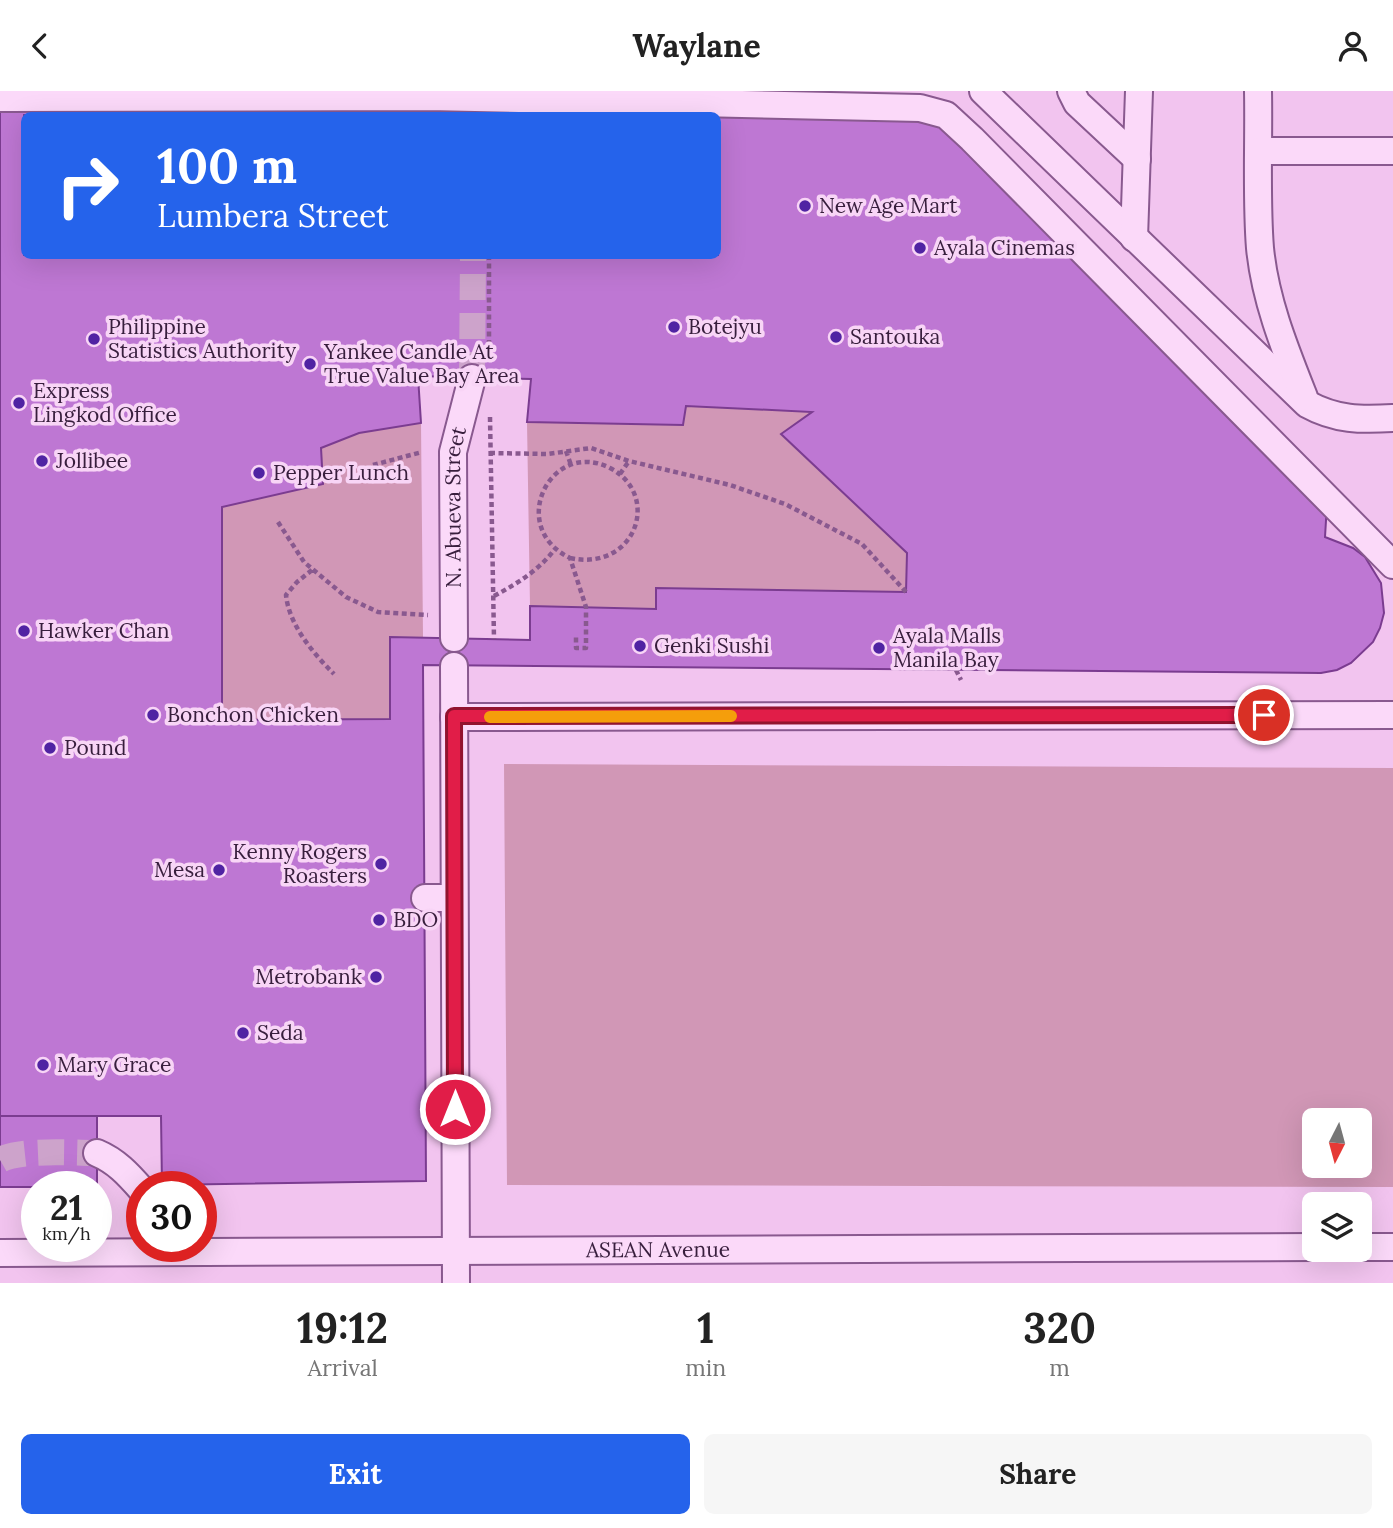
<!DOCTYPE html>
<style>
:root{--surface:#fff;--page:#f6f6f6;--text:#222;--muted:#767676;--accent:#2563eb}
body{margin:0;font-family:Lora,serif;background:var(--page);color:var(--text);height:100vh;display:flex;flex-direction:column;font-size:26px;white-space:nowrap}
*{box-sizing:border-box;margin:0}
p{font-size:23px;color:var(--muted)}
.icon{flex:none;width:38px;height:38px;fill:none;stroke:currentColor;stroke-width:2;stroke-linecap:round;stroke-linejoin:round}
.map{position:relative;height:1192px;overflow:hidden}
.side{display:flex;flex-direction:column;background:var(--surface);flex:1}
.side>*{flex:none}
.banner{position:absolute;left:21px;top:21px;width:700px;height:147px;border-radius:10px;box-shadow:0 7px 28px #0002;background:#2563eb;color:#fff;overflow:hidden}
.needle{width:46px;rotate:186deg}
.tools{position:absolute;left:1302px;top:1017px;display:grid;gap:14px}
.tools a{display:grid;place-items:center;width:70px;height:70px;border-radius:10px;background:var(--surface);box-shadow:0 7px 28px #0002;font-size:35px}
.speed{position:absolute;left:21px;top:1080px;display:flex;gap:14px;font-size:35px;font-weight:700;text-align:center}
.speed>*{display:grid;place-content:center;width:91px;height:91px;border-radius:50%;background:var(--surface);box-shadow:0 7px 28px #0002;line-height:1}
.speed small{font-size:18px;font-weight:400}
.speed .limit{border:10px solid #d22;background:#fff;color:#111}
.pin{position:absolute;display:grid;place-items:center;width:60px;height:60px;color:#fff;margin:-30px;border:4px solid #fff;border-radius:50%;box-shadow:0 2px 7px #0007}
.me{position:absolute;width:77px;margin:-38px;rotate:0deg;stroke-linejoin:round;filter:drop-shadow(0 0 5px #0008)}
.turn{display:flex;align-items:center;gap:24px;height:147px;padding:0 21px;font-size:32px}
.turn .icon{width:91px;height:91px;stroke-width:2.5}
.turn b{display:block;font-size:49px;line-height:60px}
.eta{display:flex;justify-content:space-evenly;align-items:center;height:119px;text-align:center}
.eta b{font-size:42px;font-weight:700;line-height:49px}
.button{display:flex;gap:14px;margin-top:auto;padding:14px 21px}
.button a{flex:1;height:80px;border-radius:10px;background:var(--accent);color:#fff;font-size:28px;font-weight:700;line-height:80px;text-align:center}
.button a+a{background:var(--page);color:var(--text)}
header{display:flex;justify-content:space-between;align-items:center;height:91px;padding:0 21px;background:var(--surface);font-size:32px;font-weight:700}
.map>svg:first-child{display:block}
</style>
<header><svg class="icon" aria-label="back" viewBox="0 0 24 24"><path d="M15 5l-7 7 7 7"/></svg>Waylane<svg class="icon" aria-label="person" viewBox="0 0 24 24"><circle cx="12" cy="8" r="4"/><path d="M4 21q1-7 8-7t8 7"/></svg></header>
<div class="map">
<svg width="1393" height="1192" viewBox="0 0 1393 1192">
<rect width="100%" height="100%" fill="#f2c4ef"/>
<path fill="#d197b6" fill-rule="evenodd" d="M686,315L812,321L781,344L907,462L906,501L657,497L656,518L530,515L527,331L683,334Z
M421,332L423,546L390,547V628L222,629V416L322,393L321,357L359,342Z
M504,673L1393,677V1096L507,1094ZM1314,1029H1360V1074H1314Z"/>
<path fill="#be77d3" stroke="#7b3c90" stroke-width="2" fill-rule="evenodd" d="M540,16L938,30L1327,413L1325,446L1353,457L1365,466L1381,492L1384,522L1380,537L1373,551L1351,572L1337,579L1321,582L423,574L426,1090L162,1094L161,1025H0V18L391,19L396,24H24V164H718V24H539ZM418,285L531,288L527,331L683,334L686,315L812,321L781,343L907,462L906,501L656,497V518L530,515V549L390,546V628L222,629V416L323,393L321,357L359,342L421,332Z
M0,1025H97V1096H0Z"/>
<g fill="none" stroke-linecap="round" stroke-linejoin="round">
<path stroke="#cda3cb" stroke-width="26" stroke-dasharray="26 13" stroke-linecap="butt" d="M472,287L473,164
M0,1069C19,1058 74,1062 97,1062"/>
<defs>
<g id="minor">
<path d="M983,0L1307,313C1336,329 1361,329 1393,327"/>
<path d="M1071,0L1077,12L1137,68"/>
<path d="M1258,0C1259,50 1256,107 1260,157C1265,209 1285,258 1304,306"/>
<path d="M0,7L429,6L920,17L946,24L972,48L1393,474"/>
<path d="M1259,60H1393"/>
<path d="M1134,147L1139,0"/>
<path id="s1" d="M454,547L453,361L472,287"/>
<path d="M454,575L456,1192"/>
<path d="M454,626L1393,624"/>
<path d="M425,807H454"/>
<path d="M97,1062C116,1070 128,1083 142,1099"/>
<path d="M1360,1156H1393"/>
<path id="s2" d="M0,1162L1314,1156"/>
</g>
</defs>
<use href="#minor" stroke="#89598f" stroke-width="30"/>
<path stroke="#89598f" stroke-width="4.5" stroke-dasharray="5 3.5" stroke-linecap="butt" d="M489,164V269
M490,326L494,548
M566,360L571,374
M490,362L548,363L591,357L629,370L730,394L785,413L862,453L906,501
M373,374L422,361
M620,383L629,370
M278,431L304,471L346,506L378,521L428,524
M570,467C636,481 662,404 610,377C551,347 506,436 570,467L586,516V557H576V544
M312,479L297,491L286,504C289,534 313,562 334,583
M494,505C518,492 538,480 555,458
M956,579L961,589"/>
<use href="#minor" stroke="#fbd9f9" stroke-width="26"/>
</g>
<g fill="none" stroke-linecap="round" stroke-linejoin="round">
<defs>
<path id="route" d="M455,1018L454,625L1264,624"/>
</defs>
<use href="#route" stroke="#92132f" stroke-width="18"/>
<use href="#route" stroke="#e11d48" stroke-width="12"/>
<path stroke="#f59e0b" stroke-width="12" d="M490,626L731,625"/>
</g>
<g fill="#5023a3" stroke="#f8d5f6" stroke-width="2.5">
<circle cx="805" cy="115" r="7"/>
<circle cx="920" cy="157" r="7"/>
<circle cx="674" cy="236" r="7"/>
<circle cx="836" cy="246" r="7"/>
<circle cx="94" cy="248" r="7"/>
<circle cx="310" cy="273" r="7"/>
<circle cx="19" cy="312" r="7"/>
<circle cx="42" cy="370" r="7"/>
<circle cx="259" cy="382" r="7"/>
<circle cx="24" cy="540" r="7"/>
<circle cx="640" cy="555" r="7"/>
<circle cx="879" cy="557" r="7"/>
<circle cx="153" cy="624" r="7"/>
<circle cx="50" cy="657" r="7"/>
<circle cx="381" cy="773" r="7"/>
<circle cx="219" cy="779" r="7"/>
<circle cx="379" cy="829" r="7"/>
<circle cx="376" cy="886" r="7"/>
<circle cx="243" cy="942" r="7"/>
<circle cx="43" cy="974" r="7"/>
</g>
<g text-anchor="middle" stroke-width="7" stroke-linejoin="round" paint-order="stroke">
<g font-size="21" fill="#381e3d" stroke="#f8d5f6" text-anchor="start">
<text x="819" y="122">New Age Mart</text>
<text x="934" y="164">Ayala Cinemas</text>
<text x="108" y="243">Philippine<tspan x="108" dy="24">Statistics Authority</tspan></text>
<text x="688" y="243">Botejyu</text>
<text x="850" y="253">Santouka</text>
<text x="324" y="268">Yankee Candle At<tspan x="324" dy="24">True Value Bay Area</tspan></text>
<text x="33" y="307">Express<tspan x="33" dy="24">Lingkod Office</tspan></text>
<text x="56" y="377">Jollibee</text>
<text x="273" y="389">Pepper Lunch</text>
<text x="38" y="547">Hawker Chan</text>
<text x="893" y="552">Ayala Malls<tspan x="893" dy="24">Manila Bay</tspan></text>
<text x="654" y="562">Genki Sushi</text>
<text x="167" y="631">Bonchon Chicken</text>
<text x="64" y="664">Pound</text>
<text x="367" y="768" text-anchor="end">Kenny Rogers<tspan x="367" dy="24">Roasters</tspan></text>
<text x="205" y="786" text-anchor="end">Mesa</text>
<text x="393" y="836">BDO</text>
<text x="362" y="893" text-anchor="end">Metrobank</text>
<text x="257" y="949">Seda</text>
<text x="57" y="981">Mary Grace</text>
</g>
<g font-size="21" fill="#381e3d" stroke="#f8d5f6">
<text dy="7" stroke="none"><textPath href="#s1" startOffset="131">N. Abueva Street</textPath></text>
<text dy="7" stroke="none"><textPath href="#s2" startOffset="658">ASEAN Avenue</textPath></text>
</g>
</g>
</svg>
<div class="tools">
<a><svg class="needle" viewBox="-14 -14 28 28"><path d="M0-13l5 13h-10z" fill="#e53935"/><path d="M0 13l5-13h-10z" fill="#767676"/></svg></a>
<a><svg class="icon" aria-label="layers" viewBox="0 0 24 24"><path d="M12 4l9 5-9 5-9-5zM3 14l9 5 9-5"/></svg></a>
</div>
<div class="speed"><div>21<small>km/h</small></div><div class="limit">30</div></div>
<div class="pin" style="left:1264px;top:624px;background:#d93025"><svg class="icon" aria-label="arrive" viewBox="0 0 24 24"><path d="M6 21V4h12l-3 4 3 4H6"/></svg></div>
<svg class="me" style="left:455px;top:1018px" viewBox="-20 -20 40 40"><circle r="17" fill="#e11d48" stroke="#fff" stroke-width="3"/><path d="M0-11L8 9 0 5-8 9z" fill="#fff"/></svg>
<div class="banner">
<div class="turn"><svg class="icon" aria-label="right" viewBox="0 0 24 24"><path d="M7 20v-9h11M14 6l5 5-5 5"/></svg><div><b>100 m</b>Lumbera Street</div></div>
</div>
</div>
<section class="side">
<div class="eta">
<div><b>19:12</b><p>Arrival</p></div>
<div><b>1</b><p>min</p></div>
<div><b>320</b><p>m</p></div>
</div>
<div class="button"><a>Exit</a><a>Share</a></div>
</section>
